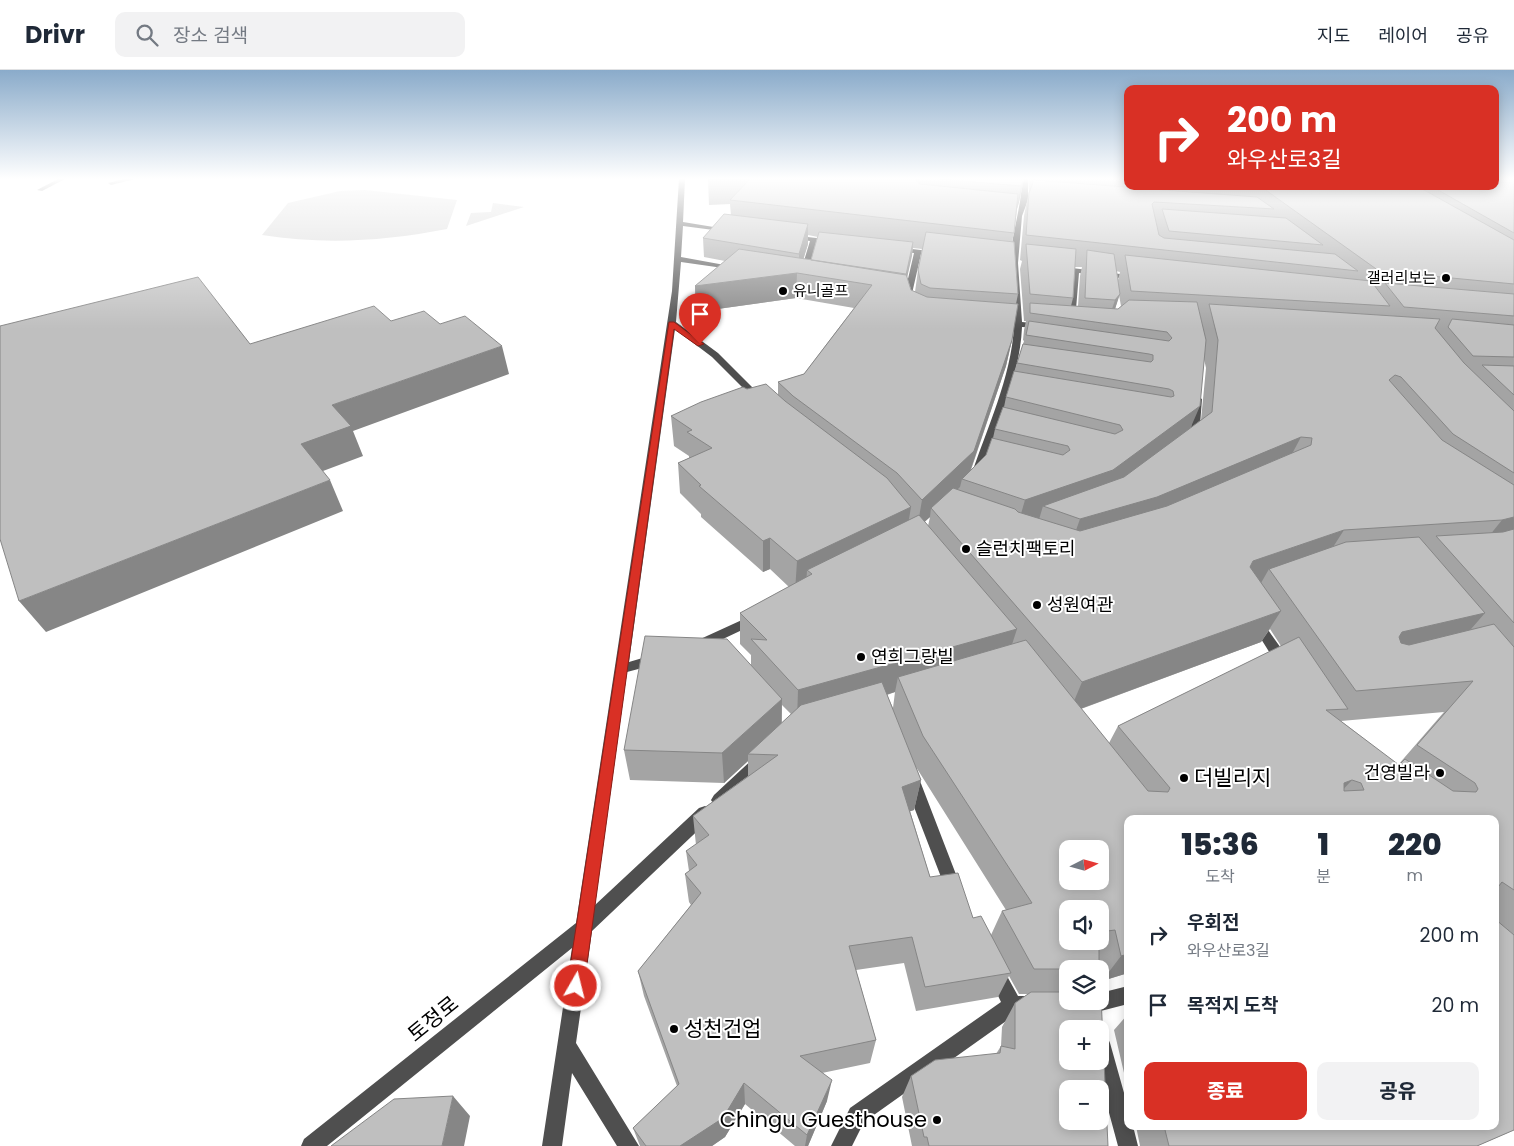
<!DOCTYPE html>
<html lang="ko">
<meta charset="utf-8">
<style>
:root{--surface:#fff;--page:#f2f2f3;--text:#1f2937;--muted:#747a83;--line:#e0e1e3;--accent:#d93025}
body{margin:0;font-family:Poppins,"Noto Sans KR",sans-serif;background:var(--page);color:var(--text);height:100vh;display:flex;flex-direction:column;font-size:19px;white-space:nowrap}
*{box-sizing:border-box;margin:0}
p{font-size:16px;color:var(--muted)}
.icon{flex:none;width:28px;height:28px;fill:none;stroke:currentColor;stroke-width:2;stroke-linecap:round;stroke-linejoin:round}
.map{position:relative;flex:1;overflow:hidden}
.sheet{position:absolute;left:1124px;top:745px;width:375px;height:315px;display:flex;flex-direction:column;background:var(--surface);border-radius:10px;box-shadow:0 2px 12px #0003}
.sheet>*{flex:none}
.guide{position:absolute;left:1124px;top:15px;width:375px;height:105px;border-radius:10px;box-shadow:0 2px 12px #0003;background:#d93025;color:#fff;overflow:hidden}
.needle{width:32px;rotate:84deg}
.tools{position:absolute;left:1059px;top:770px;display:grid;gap:10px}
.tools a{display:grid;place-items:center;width:50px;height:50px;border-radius:10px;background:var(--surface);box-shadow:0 2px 12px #0003;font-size:25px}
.pin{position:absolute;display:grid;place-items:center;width:42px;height:42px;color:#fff;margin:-51px -21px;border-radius:50% 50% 50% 0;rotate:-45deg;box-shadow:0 0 5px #0007}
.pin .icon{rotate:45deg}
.me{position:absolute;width:55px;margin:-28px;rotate:8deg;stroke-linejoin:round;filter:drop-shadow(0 0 4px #0008)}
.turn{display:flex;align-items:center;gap:18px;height:105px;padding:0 20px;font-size:22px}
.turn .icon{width:65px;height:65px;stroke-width:2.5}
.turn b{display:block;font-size:35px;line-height:42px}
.eta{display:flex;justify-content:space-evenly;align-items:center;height:85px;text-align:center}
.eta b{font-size:30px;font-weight:800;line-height:35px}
.button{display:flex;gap:10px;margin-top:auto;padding:10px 20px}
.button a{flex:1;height:58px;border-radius:10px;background:var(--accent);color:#fff;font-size:20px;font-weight:800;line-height:58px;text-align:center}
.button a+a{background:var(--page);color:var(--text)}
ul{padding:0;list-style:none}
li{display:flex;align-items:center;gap:15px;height:70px;padding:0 20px}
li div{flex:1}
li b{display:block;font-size:19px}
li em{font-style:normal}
header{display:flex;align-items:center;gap:30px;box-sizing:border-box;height:70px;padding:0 25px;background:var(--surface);border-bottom:1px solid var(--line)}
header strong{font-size:24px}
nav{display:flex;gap:28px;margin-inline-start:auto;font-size:18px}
.search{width:350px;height:45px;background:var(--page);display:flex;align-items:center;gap:12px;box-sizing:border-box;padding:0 18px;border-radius:10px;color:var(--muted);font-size:19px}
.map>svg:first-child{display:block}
</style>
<header>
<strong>Drivr</strong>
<div class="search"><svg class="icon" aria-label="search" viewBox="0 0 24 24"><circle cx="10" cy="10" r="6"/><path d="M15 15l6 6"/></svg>장소 검색</div>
<nav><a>지도</a><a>레이어</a><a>공유</a></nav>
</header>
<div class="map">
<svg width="1514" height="1076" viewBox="0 0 1514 1076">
<rect width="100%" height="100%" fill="#fff"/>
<path fill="#d6d6d6" d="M365,120L457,130L447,159C385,171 325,175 262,165L288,133L340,121Z
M493,133L524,137L466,156L471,143L491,142Z"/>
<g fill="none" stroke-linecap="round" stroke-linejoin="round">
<path fill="#4f4f4f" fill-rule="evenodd" d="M58,109H65L42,121L37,120Z
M124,109H135L111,115L108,113Z
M679,109H685L683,152L732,160L729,162L683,156L681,187L741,198L737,200L681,192L676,252L718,283L765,330L763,332H757L712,287L675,259L629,592L656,584L661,585L663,589L661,593L627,602L595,835L699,738L705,736L711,738L713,743L711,748L592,861L576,973L639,1076H617L572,1003L562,1076H542L572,878L327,1076H301L304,1069L576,853L672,221Z
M1022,109H1028V130L1022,146L1018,193L1022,252L1041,254L1045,256L1041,258L1022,257C1020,306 996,359 981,406L976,409L971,406C987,358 1011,308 1014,257L998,255L994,253L998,251L1014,252C1013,232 1010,213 1010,193C1011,164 1022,137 1022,109Z
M791,165L833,170L837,172L833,174L817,172L808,204L804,206L800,204L810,171L789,168V166Z
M895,177L938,182L942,184L938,186L921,184L911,228L904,226L914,183L892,181L891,179Z
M1056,196L1136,206L1140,208L1136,210L1079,203L1075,251L1071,253L1067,251L1071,202L1056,200Z
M1197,326L1202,329L1199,368L1191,373L1186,370L1189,367L1192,329Z
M755,544L759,546L761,549L759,552L706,577H696L694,574L696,571Z
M1257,548L1261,550L1288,588L1290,592L1288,596H1278L1253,556L1251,553L1253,550Z
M761,684L766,686L768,690L766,694L724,735L719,737L714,735L711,730L714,725L756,686Z
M912,705L917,706L920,711L962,820L960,826L954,828L948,826L946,820L904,711L907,706Z
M996,894L1002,897L1018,926H1031L1038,928L1040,935L1038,942L1031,944H1016L864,1052L852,1076H831L850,1038L1001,932L987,903L990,897Z
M1128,916V934L1089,944L1082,942L1080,935L1081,931H1100V923Z
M1100,963L1107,966L1110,973L1128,1037V1056H1133L1138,1076H1118L1095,991H1100Z"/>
</g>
<path fill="#a4a4a4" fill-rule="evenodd" d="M708,109H1024L1019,132L1017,139L1014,163L1012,172L1018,224L1016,234L1012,270L1006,296L971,400L986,385L993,368L995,359L1004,337L1006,327L1024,271L1023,270L1024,260L1026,251H1024L1020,199L1022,191L1020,190L1024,146L1029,121L1028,109H1128V116H1495L1514,109V1060L1477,1076H1140L1136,1056H1495V749L1128,903L1102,911L1099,895L1096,899H1068V931L1108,1076H912L902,1027L911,1006L996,984L1001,976L1002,957L1015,933L1028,924H1019L1009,906L998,927L916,941L904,893L856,900L876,970L870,993L822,1003L827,1031L808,1076H795L745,1034L725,1067L712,1076H640L633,1058L677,1016L644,926L638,901L691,835L689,832L685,804L689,801L686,781L696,775L693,746L748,706V691L724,713L630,710L624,680L751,595V585L740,574V543L789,517L770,499L763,502L701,447V444L680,423L678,393L689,388V386L674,376L671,346L747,319L778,325V312L804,304L854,238L796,228L696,242L695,216L725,191L704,187L703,168L731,145L730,134L709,135ZM808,165L818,167L811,190L803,189L808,174ZM913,178L922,179L918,200L915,222L911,220L907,207ZM1075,197H1082L1080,206L1078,236H1071L1073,228ZM1116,201L1120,202L1118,210ZM1119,225L1121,236L1118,239H1115ZM1204,289L1206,298L1201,350L1191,358ZM930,447L928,456L924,452ZM1270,559L1281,576L1118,656L1109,673L1081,639L1261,572ZM895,622L893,638L887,625ZM782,635L791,644L782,653ZM1444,642L1398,695L1341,651ZM916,697L1006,840L1002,841L991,865L930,807L910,741L914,740L921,710ZM1100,839V871H1068Z
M1128,944V1020L1114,960Z"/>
<path fill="#868686" d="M918,109H920L917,132L915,110Z
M1024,109L1019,132L1016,142L1021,116Z
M808,154V174L799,204V184Z
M913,172L912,186L904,221L905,207Z
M797,203L796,228L696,242L695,216Z
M1120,224L1111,251L1107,254L1115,230Z
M1012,270L1006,296L967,410L962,409L960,417L935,442L931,438L930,447L917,459L922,430Z
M502,276L509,304L353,361L363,386L315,404L301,374L332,335Z
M1200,336L1187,366L1102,430L1043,436L1038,453L1016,461L1025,430Z
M1301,367L1285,397L1069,480L1080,449Z
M330,410L343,441L46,562L19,531Z
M911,437L906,467L807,500L806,517L795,522L797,491Z
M1514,447V470L1477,481L1502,450Z
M1344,460L1324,491L1269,499L1261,513L1235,522L1253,491Z
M770,468V499L763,502V471Z
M1281,541L1261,572L1069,643L1082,612Z
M1485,543L1458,574L1378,593L1402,562Z
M1017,559L1007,590L898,607L895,622L797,651L798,620Z
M782,629L781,660L748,684V691L724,713L722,683Z
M921,710L914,740L896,746L902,717Z
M1352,710L1325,739L1344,713Z
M1128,884V903L1102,911L1121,886Z
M1099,894L1096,899H1083Z
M832,1010L827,1031L808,1076H805L807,1065Z
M744,1013L745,1034L725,1067L712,1076H680Z
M453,1026L470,1046L464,1076H442Z"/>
<path fill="#bfbfbf" stroke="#868686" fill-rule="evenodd" d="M708,109H918L915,110L920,114L1018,124L1014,163L730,130L750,109L708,110Z
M939,109H1024L1021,116Z
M1495,109H1514V163L1431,116H1495Z
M1034,110L1257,127L1274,139L1154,132L1152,134L1159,165L1164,168L1335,184L1358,201L1026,165L1029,123Z
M1260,116H1417L1514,170V214L1379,201Z
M1162,139L1286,148L1323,175L1169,161Z
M724,144L808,154L799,184L703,168Z
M819,162L913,172L906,205L811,190Z
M926,162L1014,172L1018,224L930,218L921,214L918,200Z
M1026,174L1076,179L1073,228L1030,224Z
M739,179L906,204L911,220L927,227L1018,234L1012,270L974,381L922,430L897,403L793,326L778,312L804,304L872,215L797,203L695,216Z
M1087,180L1114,184L1120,224L1115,230L1085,228Z
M1125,185L1371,211L1390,236L1131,221Z
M198,207L250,274L374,236L391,251L424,241L440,254L465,246L502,276L332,335L351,356L301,374L330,410L19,531L0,469V256Z
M1385,213L1514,224V246L1404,237Z
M1129,230L1197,232L1206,270L1200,336L1113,400L1025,430L962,409L986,385L992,368L1063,385L1070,380L1068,376L995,359L1003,337L1115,364L1123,360L1120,355L1006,327L1014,301L1171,327L1174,326L1173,321L1169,319L1017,293L1023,274L1151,292L1153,290V285L1149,284L1026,265L1029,251L1169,271L1172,268L1167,262L1030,243V233L1118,239Z
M1209,234L1440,249L1435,258L1464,293L1514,341V403L1453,364L1401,307L1395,305L1389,310L1442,370L1514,415V447L1502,450L1344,460L1253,491L1250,497L1281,541L1082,612L931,438L953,418L1015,439L1018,442L1080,461L1167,436L1311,375L1312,368L1301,367L1157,427L1080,449L1043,436L1124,407L1212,342L1218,270Z
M1452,249L1514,255V287L1473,286L1448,257Z
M1482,295L1514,296V325Z
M766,314L785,331L887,408L911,437L797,491L770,468L763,471L699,416L701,415L678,393L712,378L687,362L692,360L671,346L701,332L743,317L747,319Z
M919,445L1017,559L798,620L751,569L767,570L740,543L812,504L807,500Z
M1514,459V553L1436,466L1503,462Z
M1419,467L1485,543L1402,562L1399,567L1401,573L1409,575L1494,554L1514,577V820L1502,812L1495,821V749H1128V884L1121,886L1115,860L1100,862V839H1068V871H1099V894L1083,899H1034L1002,841L1032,833L923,666L898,607L1026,570L1148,721L1168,722L1170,718L1118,656L1299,567L1348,639L1326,640L1399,695L1405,689L1453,721L1476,722L1478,719L1475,713L1417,675L1473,611L1356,621L1269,499L1346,472ZM1352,710L1361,713L1364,720L1344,721V713ZM1068,779H1100V811H1068Z
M645,566L727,569L782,629L722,683L624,680Z
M882,612L921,710L902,717L930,807L958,803L973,848L981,846L1011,903L925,917L912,867L849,876L876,970L800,986L832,1010L807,1065L744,1013L723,1048L680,1076H646L633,1058L679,1014L638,901L701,823L685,804L697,795L686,781L709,765L693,746L778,685L748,684L801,635Z
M1495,849L1514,865V1060L1477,1076H1169L1164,1056H1431L1432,1058H1460L1459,1056H1495Z
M1031,922H1068V931H1100L1101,927L1108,1076H929L927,1067H924L911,1006L935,990L1000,983L1001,976L1015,979V933ZM1068,959H1100V991H1068ZM1068,1019H1100V1051H1068Z
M453,1026L442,1076H331L394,1029Z"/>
<linearGradient id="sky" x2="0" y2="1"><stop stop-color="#8aabca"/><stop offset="0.42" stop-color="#fff"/><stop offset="1" stop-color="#fff" stop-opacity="0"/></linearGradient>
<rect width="1514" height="259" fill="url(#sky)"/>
<path fill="#d93025" stroke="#8d1f18" d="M669,252H674L704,274L698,276L674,259L584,916L581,922L576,925L570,922L567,916Z"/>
<g fill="#000" stroke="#fff" stroke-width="2">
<circle cx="1446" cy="208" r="5"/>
<circle cx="783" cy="221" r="5"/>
<circle cx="966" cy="479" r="5"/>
<circle cx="1037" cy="535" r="5"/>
<circle cx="861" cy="587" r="5"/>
<circle cx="1440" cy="703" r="5"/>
<circle cx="1184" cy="708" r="5"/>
<circle cx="674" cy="959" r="5"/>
<circle cx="937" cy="1050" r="5"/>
</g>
<g text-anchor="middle" stroke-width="4" stroke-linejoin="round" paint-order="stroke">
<g font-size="15" fill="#000" stroke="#fff" text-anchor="end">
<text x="1436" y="213">갤러리보는</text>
<text x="793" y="226" text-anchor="start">유니골프</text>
</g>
<g font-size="18" fill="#000" stroke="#fff" text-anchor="start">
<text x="976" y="485">슬런치팩토리</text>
<text x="1047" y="541">성원여관</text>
<text x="871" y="593">연희그랑빌</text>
<text x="1430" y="709" text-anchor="end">건영빌라</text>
</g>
<g font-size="21" fill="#000" stroke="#fff" text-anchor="start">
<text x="1194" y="715">더빌리지</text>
<text x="684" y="966">성천건업</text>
<text x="927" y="1057" text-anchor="end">Chingu Guesthouse</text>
</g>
<g font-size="21" fill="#000" stroke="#fff">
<text transform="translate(433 949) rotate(-39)" y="7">토정로</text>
</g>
</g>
</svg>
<div class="tools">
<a><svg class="needle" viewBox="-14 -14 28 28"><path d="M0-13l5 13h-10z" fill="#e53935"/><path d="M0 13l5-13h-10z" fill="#747a83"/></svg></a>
<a><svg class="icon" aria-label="sound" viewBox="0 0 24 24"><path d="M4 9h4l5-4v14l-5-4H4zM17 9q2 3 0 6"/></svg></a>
<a><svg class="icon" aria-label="layers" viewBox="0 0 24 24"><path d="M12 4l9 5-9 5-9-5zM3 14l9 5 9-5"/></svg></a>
<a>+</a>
<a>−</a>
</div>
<div class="pin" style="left:700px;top:274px;background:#d93025"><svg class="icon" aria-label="arrive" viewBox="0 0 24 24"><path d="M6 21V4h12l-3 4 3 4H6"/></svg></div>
<svg class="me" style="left:576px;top:916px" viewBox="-20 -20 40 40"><circle r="17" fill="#d93025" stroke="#fff" stroke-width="3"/><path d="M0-11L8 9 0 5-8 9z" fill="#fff"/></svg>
<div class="guide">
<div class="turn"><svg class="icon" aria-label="right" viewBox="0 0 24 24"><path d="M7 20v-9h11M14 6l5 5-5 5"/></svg><div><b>200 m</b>와우산로3길</div></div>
</div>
<section class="sheet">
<div class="eta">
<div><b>15:36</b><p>도착</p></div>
<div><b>1</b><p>분</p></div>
<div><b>220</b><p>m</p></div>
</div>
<ul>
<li><svg class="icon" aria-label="right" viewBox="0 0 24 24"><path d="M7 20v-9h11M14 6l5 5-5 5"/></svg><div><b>우회전</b><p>와우산로3길</p></div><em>200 m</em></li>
<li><svg class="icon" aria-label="arrive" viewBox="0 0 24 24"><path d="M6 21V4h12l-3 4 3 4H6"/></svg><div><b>목적지 도착</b></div><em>20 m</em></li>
</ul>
<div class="button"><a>종료</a><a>공유</a></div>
</section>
</div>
